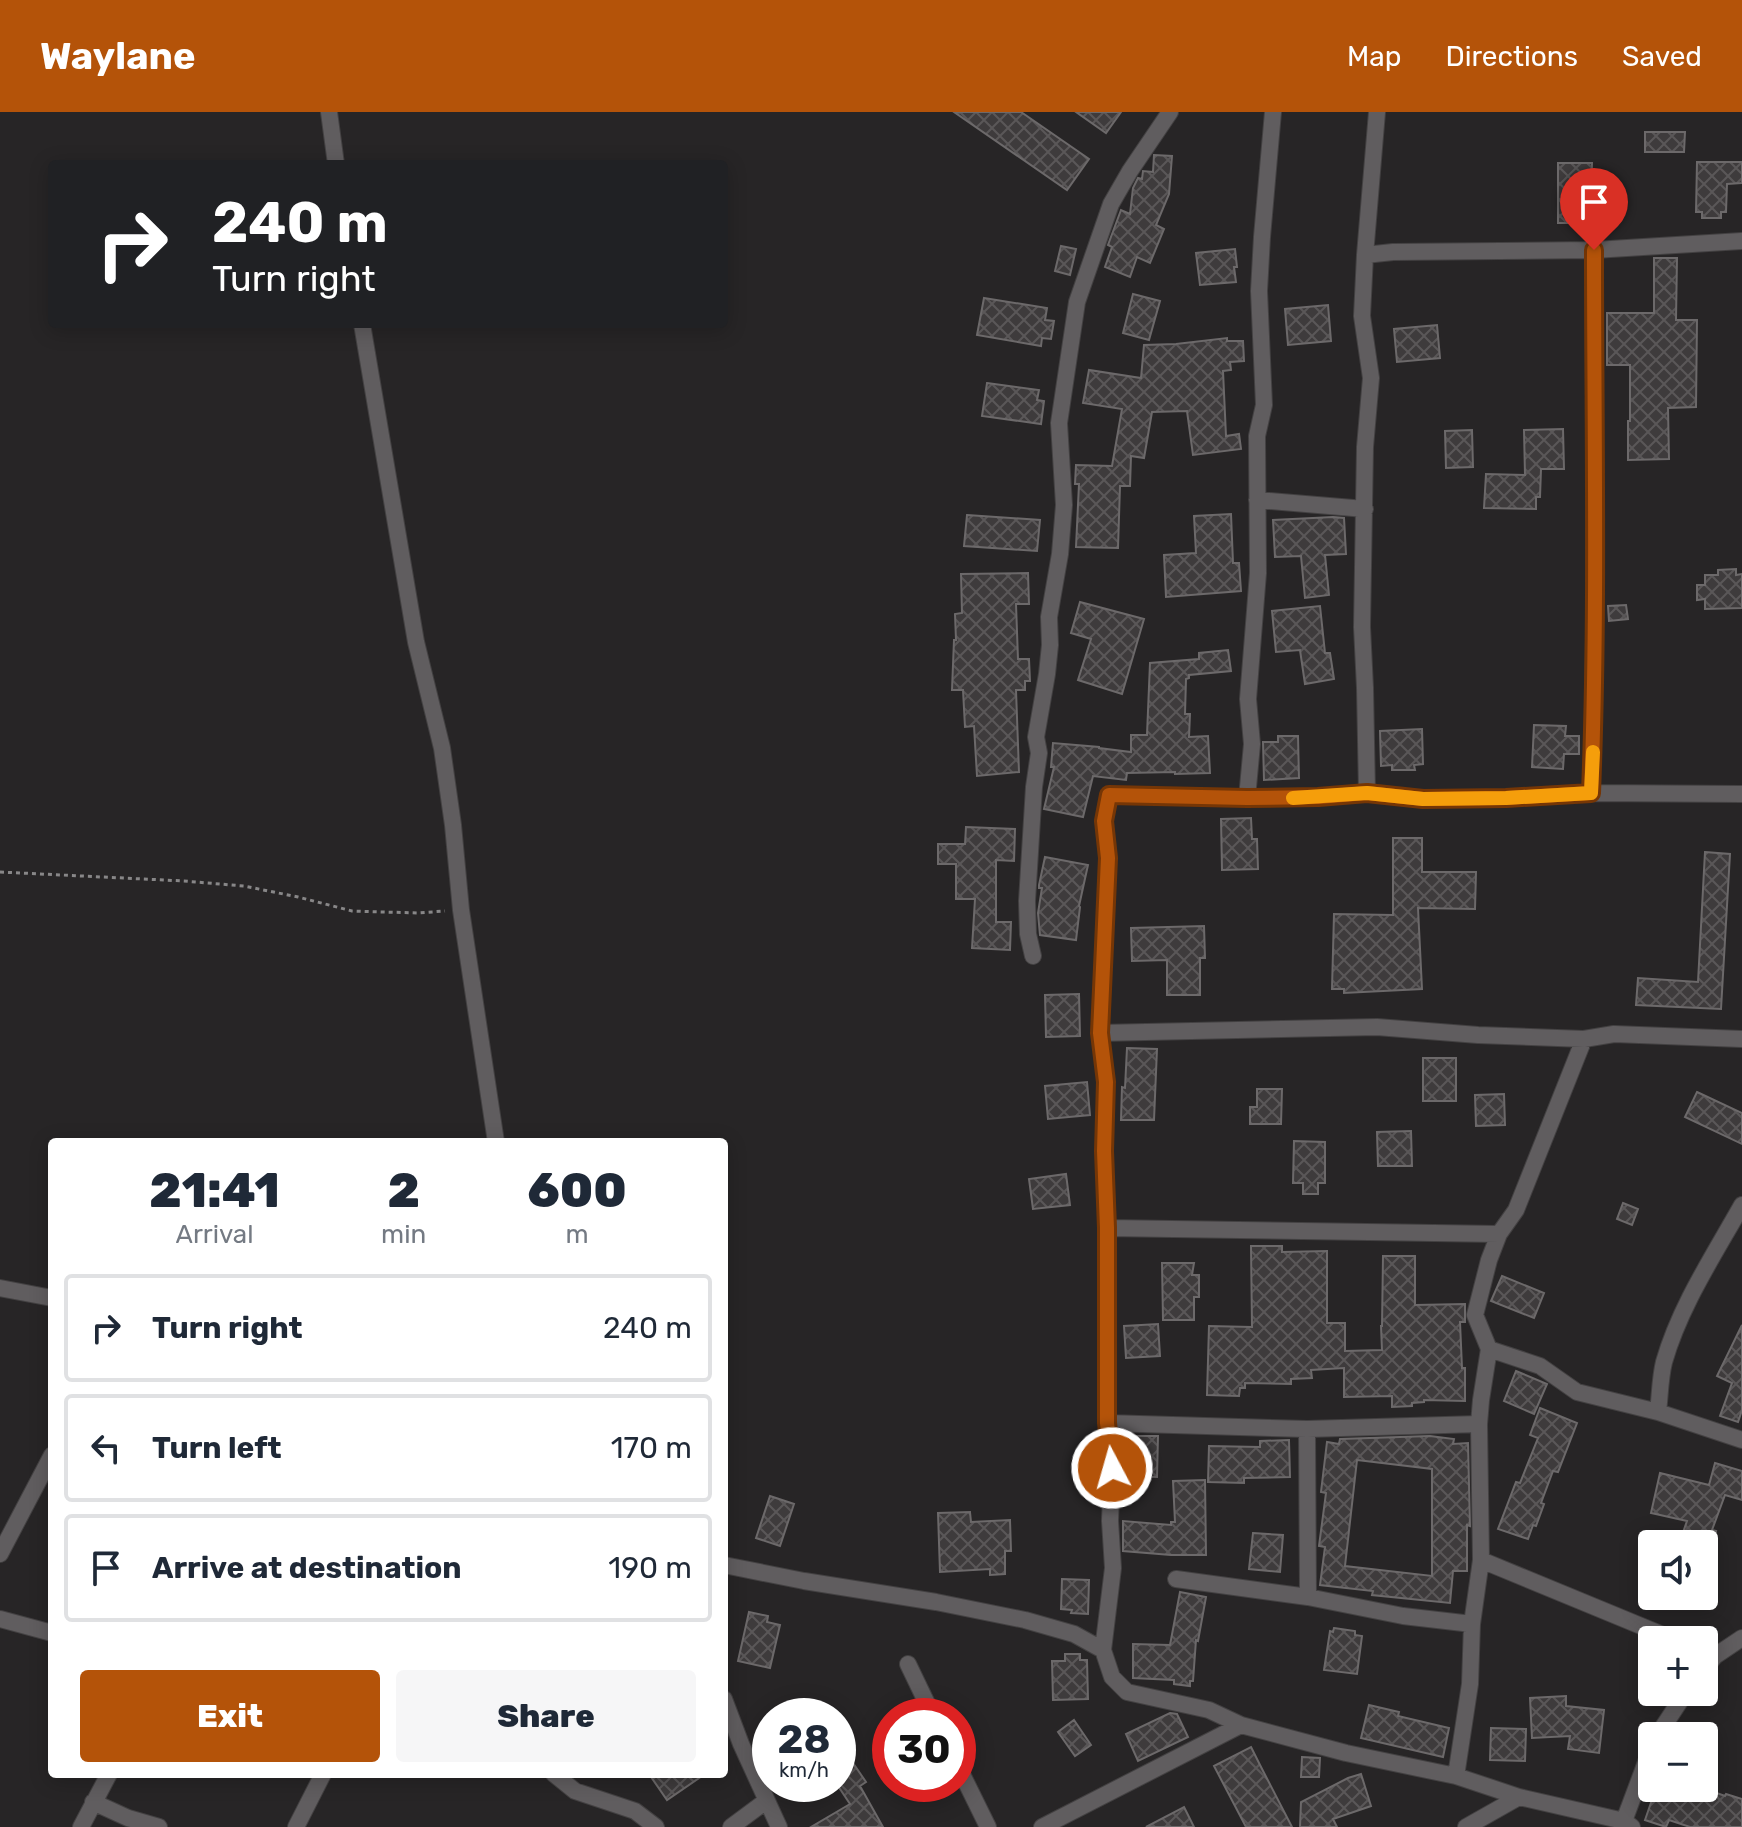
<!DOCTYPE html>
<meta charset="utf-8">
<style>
:root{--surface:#fff;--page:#f6f6f7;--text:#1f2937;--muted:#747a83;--line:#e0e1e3;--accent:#b45309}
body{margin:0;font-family:Rubik,sans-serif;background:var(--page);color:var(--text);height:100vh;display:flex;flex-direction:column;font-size:30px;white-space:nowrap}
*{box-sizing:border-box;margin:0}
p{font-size:26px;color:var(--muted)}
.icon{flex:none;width:44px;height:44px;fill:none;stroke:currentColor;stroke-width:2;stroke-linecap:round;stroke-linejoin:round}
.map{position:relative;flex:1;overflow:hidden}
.sheet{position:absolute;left:48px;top:1026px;width:680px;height:640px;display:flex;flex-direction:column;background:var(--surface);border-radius:8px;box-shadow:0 4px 20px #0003}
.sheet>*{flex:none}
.hud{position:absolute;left:48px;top:48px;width:680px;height:168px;border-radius:8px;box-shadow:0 4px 20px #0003;background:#202124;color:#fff;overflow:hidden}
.controls{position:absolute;left:1638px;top:1418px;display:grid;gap:16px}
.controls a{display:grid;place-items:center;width:80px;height:80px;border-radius:8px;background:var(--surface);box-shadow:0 4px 20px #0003;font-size:40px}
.speed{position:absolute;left:752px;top:1586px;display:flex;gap:16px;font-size:40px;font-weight:700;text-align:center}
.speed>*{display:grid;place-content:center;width:104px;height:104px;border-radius:50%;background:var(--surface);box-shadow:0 4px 20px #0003;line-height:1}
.speed small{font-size:20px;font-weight:400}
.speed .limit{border:12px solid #d22;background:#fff;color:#111}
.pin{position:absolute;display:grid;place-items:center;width:68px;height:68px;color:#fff;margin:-82px -34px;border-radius:50% 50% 50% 0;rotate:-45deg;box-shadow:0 0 8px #0007}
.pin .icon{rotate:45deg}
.me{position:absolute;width:88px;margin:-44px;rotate:354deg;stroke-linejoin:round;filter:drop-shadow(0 0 6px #0008)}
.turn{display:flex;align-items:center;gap:28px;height:168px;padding:0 32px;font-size:36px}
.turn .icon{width:104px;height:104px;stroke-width:2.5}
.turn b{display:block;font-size:56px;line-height:68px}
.eta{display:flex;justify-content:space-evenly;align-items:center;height:136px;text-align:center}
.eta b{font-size:48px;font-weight:800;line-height:56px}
.action{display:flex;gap:16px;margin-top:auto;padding:16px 32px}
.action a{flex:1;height:92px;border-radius:8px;background:var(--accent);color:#fff;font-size:32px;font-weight:800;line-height:92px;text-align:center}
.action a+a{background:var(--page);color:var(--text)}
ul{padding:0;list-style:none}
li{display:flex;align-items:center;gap:24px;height:108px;margin:0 16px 12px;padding:0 16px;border:4px solid var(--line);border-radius:8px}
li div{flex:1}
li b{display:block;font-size:30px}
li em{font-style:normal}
header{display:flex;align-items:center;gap:48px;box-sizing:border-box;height:112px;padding:0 40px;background:var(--accent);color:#fff}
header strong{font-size:38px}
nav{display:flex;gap:44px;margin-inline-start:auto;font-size:28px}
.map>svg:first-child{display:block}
</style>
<header>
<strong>Waylane</strong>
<nav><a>Map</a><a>Directions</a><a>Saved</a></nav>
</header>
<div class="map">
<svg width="1742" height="1715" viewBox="0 0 1742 1715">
<defs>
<pattern id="building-cross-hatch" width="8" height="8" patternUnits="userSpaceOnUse" patternTransform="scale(2)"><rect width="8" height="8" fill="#3e3b3c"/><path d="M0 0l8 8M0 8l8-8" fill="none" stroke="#5a5758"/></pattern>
</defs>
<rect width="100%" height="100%" fill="#272526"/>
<path fill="url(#building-cross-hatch)" stroke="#6c696a" stroke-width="2" fill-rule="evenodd" d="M954,0H1021L1089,47L1067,78Z
M1076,0H1121L1106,21Z
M1645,20H1685L1684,40H1645Z
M1154,43L1172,44L1169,82L1156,113L1164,117L1150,151L1137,145L1130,165L1105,155L1112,135L1108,133L1121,98L1130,102L1133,76L1138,66L1142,67L1143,59L1153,60Z
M1697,50H1742V71L1727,72L1726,100H1721V106H1702V100H1696Z
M1558,51H1592L1591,111H1558Z
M1061,134L1076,137L1070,163L1055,159Z
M1235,137L1237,155H1234L1236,170L1200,173L1196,141Z
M1654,146H1677L1676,208H1697L1696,295L1668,296L1669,347L1628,348V309H1630V253H1607V201H1654Z
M1133,182L1160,189L1149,228L1123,221Z
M984,186L1047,196L1045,208L1054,209L1051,227L1042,226L1041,234L977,223Z
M1328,193L1331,229L1288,233L1285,197Z
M1437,213L1440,246L1397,250L1394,217Z
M1227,226V229H1243L1244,249L1230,250L1231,258L1223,259L1226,324L1239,322L1241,337L1193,343L1187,299L1152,300L1144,346L1131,344L1130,374H1120L1118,436L1076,435L1079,372H1075L1076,353L1112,354L1122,297L1083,291L1089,258L1141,266L1144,233L1176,232Z
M987,271L1039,278L1037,288L1044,289L1041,312L982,304Z
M1563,317L1564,357H1541L1540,385H1536V397L1484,396L1486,362L1525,363L1524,318Z
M1472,318L1473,355L1446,356L1445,319Z
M1231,402L1233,451H1239L1241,479L1166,485L1164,443L1196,441L1194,404Z
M967,403L1040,408L1037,439L964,434Z
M1333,405L1344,406L1346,442L1325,443L1329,483L1305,486L1301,444L1275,445L1273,408Z
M1736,457V463L1742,462V496L1705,497V487L1697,488V473H1705V463H1718V458Z
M1028,461L1029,492H1016L1018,547H1029L1030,569H1025V578H1016L1019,660L977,664L974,614L965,615L963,578H952L954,528H956L955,502L962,501L961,462Z
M1080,490L1144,507L1122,582L1078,568L1091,527L1071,521Z
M1626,493L1628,507L1609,509L1608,494Z
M1320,494L1325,541H1330L1334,567L1305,572L1300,538L1276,540L1272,499Z
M1228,538L1231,559L1189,563V566L1186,567L1185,602H1190L1189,625L1208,624L1210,661L1175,662V660L1127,661L1126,668L1093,664L1083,705L1044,697L1054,655H1051L1053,631L1099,635V636L1131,640V623H1147L1150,551L1199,547V541Z
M1534,613L1566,614L1565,624H1579V642H1564L1563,657L1532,655Z
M1422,617L1423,652L1414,653L1415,658H1392V653L1381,654L1380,619Z
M1278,624H1298L1299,666L1264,668L1263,630H1278Z
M1251,706L1252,727H1257L1258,757L1222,758L1221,707Z
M966,715L1015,717L1014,749L996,748V810H1011L1010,838L972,836L975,787H956V752H938V732H965Z
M1393,726H1422V760H1476L1475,797L1418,796L1422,877L1344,881V877H1332L1334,802L1393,803Z
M1705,740L1730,742L1721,897L1636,893L1638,866L1698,870Z
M1045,745L1088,753L1079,794L1080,795L1076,828L1040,823L1038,801L1042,776H1039V773Z
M1204,814L1205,846H1200V883H1167V848L1132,849L1131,816Z
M1079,882L1080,924L1046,925L1045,883Z
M1127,936L1157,937L1154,1008H1121L1122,975L1125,976Z
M1423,946H1456V989H1423Z
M1087,970L1090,1003L1048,1007L1045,974Z
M1257,977H1282L1281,1012H1250V995H1257Z
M1697,980L1742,1001V1032L1685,1005Z
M1504,982L1505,1013L1476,1014L1475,983Z
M1411,1019L1412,1054H1378L1377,1020Z
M1294,1029L1325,1030V1071H1318V1082H1303V1071H1293Z
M1066,1062L1070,1093L1033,1097L1029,1067Z
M1623,1091L1638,1097L1632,1113L1617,1107Z
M1251,1134H1282V1140L1327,1139V1211H1345V1239L1382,1238L1381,1214H1382L1383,1144H1415V1193L1465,1192V1210H1460L1462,1256H1465V1289L1424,1288V1290L1412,1291V1294L1392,1295V1284L1344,1285V1256L1311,1258L1312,1266L1291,1267V1272L1245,1271V1276H1240L1239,1284L1207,1283L1209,1214L1252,1215Z
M1162,1151H1194L1192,1163H1199V1185H1194V1208H1163Z
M1502,1164L1544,1181L1534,1206L1491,1189Z
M1158,1212L1160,1244L1126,1246L1124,1214Z
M1742,1213V1298L1738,1310L1720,1304L1732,1271L1717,1264Z
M1516,1259L1547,1272L1534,1302L1504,1289Z
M1540,1296L1577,1311L1558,1360L1553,1359L1541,1391L1544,1392L1536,1414L1533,1413L1528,1427L1498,1417L1516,1370L1520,1371L1538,1326L1530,1323Z
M1127,1324H1158L1157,1365L1126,1364Z
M1430,1324L1454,1327L1453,1332L1468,1331L1470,1414L1467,1413V1459H1453L1450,1491L1372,1483L1373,1479L1320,1473L1325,1435L1319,1434L1326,1381L1321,1380L1327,1330L1339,1332L1340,1327ZM1357,1348L1432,1357V1464L1345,1454Z
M1289,1328L1290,1365L1244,1366V1371L1208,1370L1209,1334L1260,1335V1329Z
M1715,1351L1742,1359V1388L1725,1383L1712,1418L1716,1419L1712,1432H1679L1687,1409L1651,1401L1660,1361L1709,1373Z
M1205,1368L1206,1443H1171L1123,1439V1409L1171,1413V1410H1175L1173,1369Z
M770,1384L794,1392L780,1434L756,1426Z
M970,1400L971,1410L1010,1408L1011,1439H1005V1462L990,1463V1457L940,1460L938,1401Z
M1253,1421L1283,1423L1280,1460L1249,1457Z
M1062,1467L1089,1468L1088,1502L1071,1501L1072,1498L1061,1497Z
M1180,1480L1206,1485L1198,1529L1196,1528L1193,1569H1190V1574L1174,1572V1568L1133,1566V1532L1170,1533Z
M749,1500L768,1504L767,1510L780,1513L770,1556L738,1549Z
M1334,1516L1355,1519V1523L1362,1524L1357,1562L1324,1558L1330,1519L1333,1520Z
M1065,1542H1080V1548H1087L1088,1587L1053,1588L1052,1549H1065Z
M1566,1584V1594L1604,1598L1599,1641L1568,1637L1570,1624L1532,1626L1530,1586Z
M1369,1593L1399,1600L1398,1604L1449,1616L1443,1645L1361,1626Z
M1170,1601L1177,1602L1188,1625L1138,1649L1126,1622Z
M1074,1608L1091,1633L1075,1644L1058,1620Z
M1491,1616L1526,1617L1525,1649L1490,1648Z
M838,1629L866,1670L860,1674L883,1715H811L850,1692L838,1674Z
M1251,1635L1260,1653L1292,1715H1246L1214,1654Z
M1302,1645L1320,1646L1319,1665H1301Z
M649,1662H705L667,1688Z
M1361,1662L1371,1694L1333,1707L1337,1715H1300L1301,1690L1348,1666Z
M1656,1676H1703L1725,1684L1726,1682L1742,1687V1715H1690L1669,1708L1666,1715L1645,1708Z
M1184,1695L1194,1715H1146Z"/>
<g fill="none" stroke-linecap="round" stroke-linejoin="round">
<defs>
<path id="street" d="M329,0L336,52
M1365,143L1393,140L1594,138L1742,129
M362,212L416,530L442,636L453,713L461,798L496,1030
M1257,388L1365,397
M1367,681L1365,576L1362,515L1365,335L1371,266L1362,204L1365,143L1377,0
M1591,681C1597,500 1593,319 1594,138
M1247,686L1252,632L1248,587L1258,461L1257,324L1264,293L1259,179L1262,125L1273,0
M1033,844L1028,822L1027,789L1034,675L1039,641L1036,625L1047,562L1050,533L1049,505L1060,442L1064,393L1059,311L1077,190L1111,92L1130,59L1170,0
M1100,921L1377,915L1478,923L1584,927L1614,922L1742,927
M1107,1116L1499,1122
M0,1176L52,1186
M1489,1237L1540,1254L1577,1280L1658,1300L1742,1328
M1658,1300C1660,1284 1660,1266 1664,1250C1680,1194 1714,1143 1742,1093
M1107,1311L1307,1317L1479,1312
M1307,1317L1308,1485
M0,1442L52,1343
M1481,1448L1675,1528
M724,1453L804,1469L936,1490L1025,1508L1074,1522L1103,1538L1112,1565L1127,1580L1209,1598L1241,1613L1346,1641L1456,1664L1519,1685L1624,1709L1632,1715
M1176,1467L1308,1485L1403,1504L1472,1512
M0,1507L52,1521
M1103,1538L1113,1456L1110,1409L1112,1356L1107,1311V1116L1104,1039L1106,970L1100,921L1108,746L1104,709L1109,683L1247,686L1318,685L1367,681L1423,687L1506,686L1591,681L1742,682
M908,1552L933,1604
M1704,1558L1715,1544L1742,1526
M724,1587L741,1632L779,1715
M1657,1624L1686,1580
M958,1654L988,1715
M554,1662L575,1679L635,1699L656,1715
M1456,1664L1470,1572L1472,1512L1481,1448L1479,1312L1481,1288L1489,1237L1475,1203L1489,1148L1499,1122L1516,1098L1584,927
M93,1690L128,1706L159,1715
M1624,1709L1652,1634
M81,1715L109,1662
M296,1715L323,1662
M731,1715L766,1689
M1042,1715L1241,1613
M1466,1715L1519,1685"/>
</defs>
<use href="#street" stroke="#434142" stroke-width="18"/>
<path stroke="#888788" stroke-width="3" stroke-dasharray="4 4" stroke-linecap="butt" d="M0,760L184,769L244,774L298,785L352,799L417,801L445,799"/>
<use href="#street" stroke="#605d5f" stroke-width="16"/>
</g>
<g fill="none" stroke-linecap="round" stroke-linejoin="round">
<defs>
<path id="route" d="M1112,1356L1107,1311V1116L1104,1039L1106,970L1100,921L1108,746L1104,709L1109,683L1247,686L1318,685L1367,681L1423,687L1506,686L1591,681C1598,500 1594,319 1594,138"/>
</defs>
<use href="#route" stroke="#753606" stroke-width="20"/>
<use href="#route" stroke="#b45309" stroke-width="14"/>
<path stroke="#f59e0b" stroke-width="14" d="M1293,686L1367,681L1423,687L1506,686L1591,681L1593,640"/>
</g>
</svg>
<div class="controls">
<a><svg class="icon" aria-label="sound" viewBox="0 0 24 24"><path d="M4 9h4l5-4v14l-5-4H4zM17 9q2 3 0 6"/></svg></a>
<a>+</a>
<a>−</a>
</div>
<div class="speed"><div>28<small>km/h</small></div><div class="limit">30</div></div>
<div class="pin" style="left:1594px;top:138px;background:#d93025"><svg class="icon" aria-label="arrive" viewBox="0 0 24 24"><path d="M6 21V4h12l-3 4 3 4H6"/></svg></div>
<svg class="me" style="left:1112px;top:1356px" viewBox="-20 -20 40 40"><circle r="17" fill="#b45309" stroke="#fff" stroke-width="3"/><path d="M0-11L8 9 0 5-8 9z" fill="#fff"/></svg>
<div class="hud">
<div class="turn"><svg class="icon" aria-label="right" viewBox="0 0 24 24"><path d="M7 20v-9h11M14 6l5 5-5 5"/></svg><div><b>240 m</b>Turn right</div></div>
</div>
<section class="sheet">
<div class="eta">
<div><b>21:41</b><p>Arrival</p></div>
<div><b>2</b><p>min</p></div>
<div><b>600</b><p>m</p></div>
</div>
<ul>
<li><svg class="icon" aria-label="right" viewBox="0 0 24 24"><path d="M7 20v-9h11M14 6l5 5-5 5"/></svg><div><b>Turn right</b></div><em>240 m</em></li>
<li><svg class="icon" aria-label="left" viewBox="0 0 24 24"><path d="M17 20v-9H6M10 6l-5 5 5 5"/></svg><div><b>Turn left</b></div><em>170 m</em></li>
<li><svg class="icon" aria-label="arrive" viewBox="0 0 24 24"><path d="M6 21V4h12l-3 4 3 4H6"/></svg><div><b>Arrive at destination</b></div><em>190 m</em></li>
</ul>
<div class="action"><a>Exit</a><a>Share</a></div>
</section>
</div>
